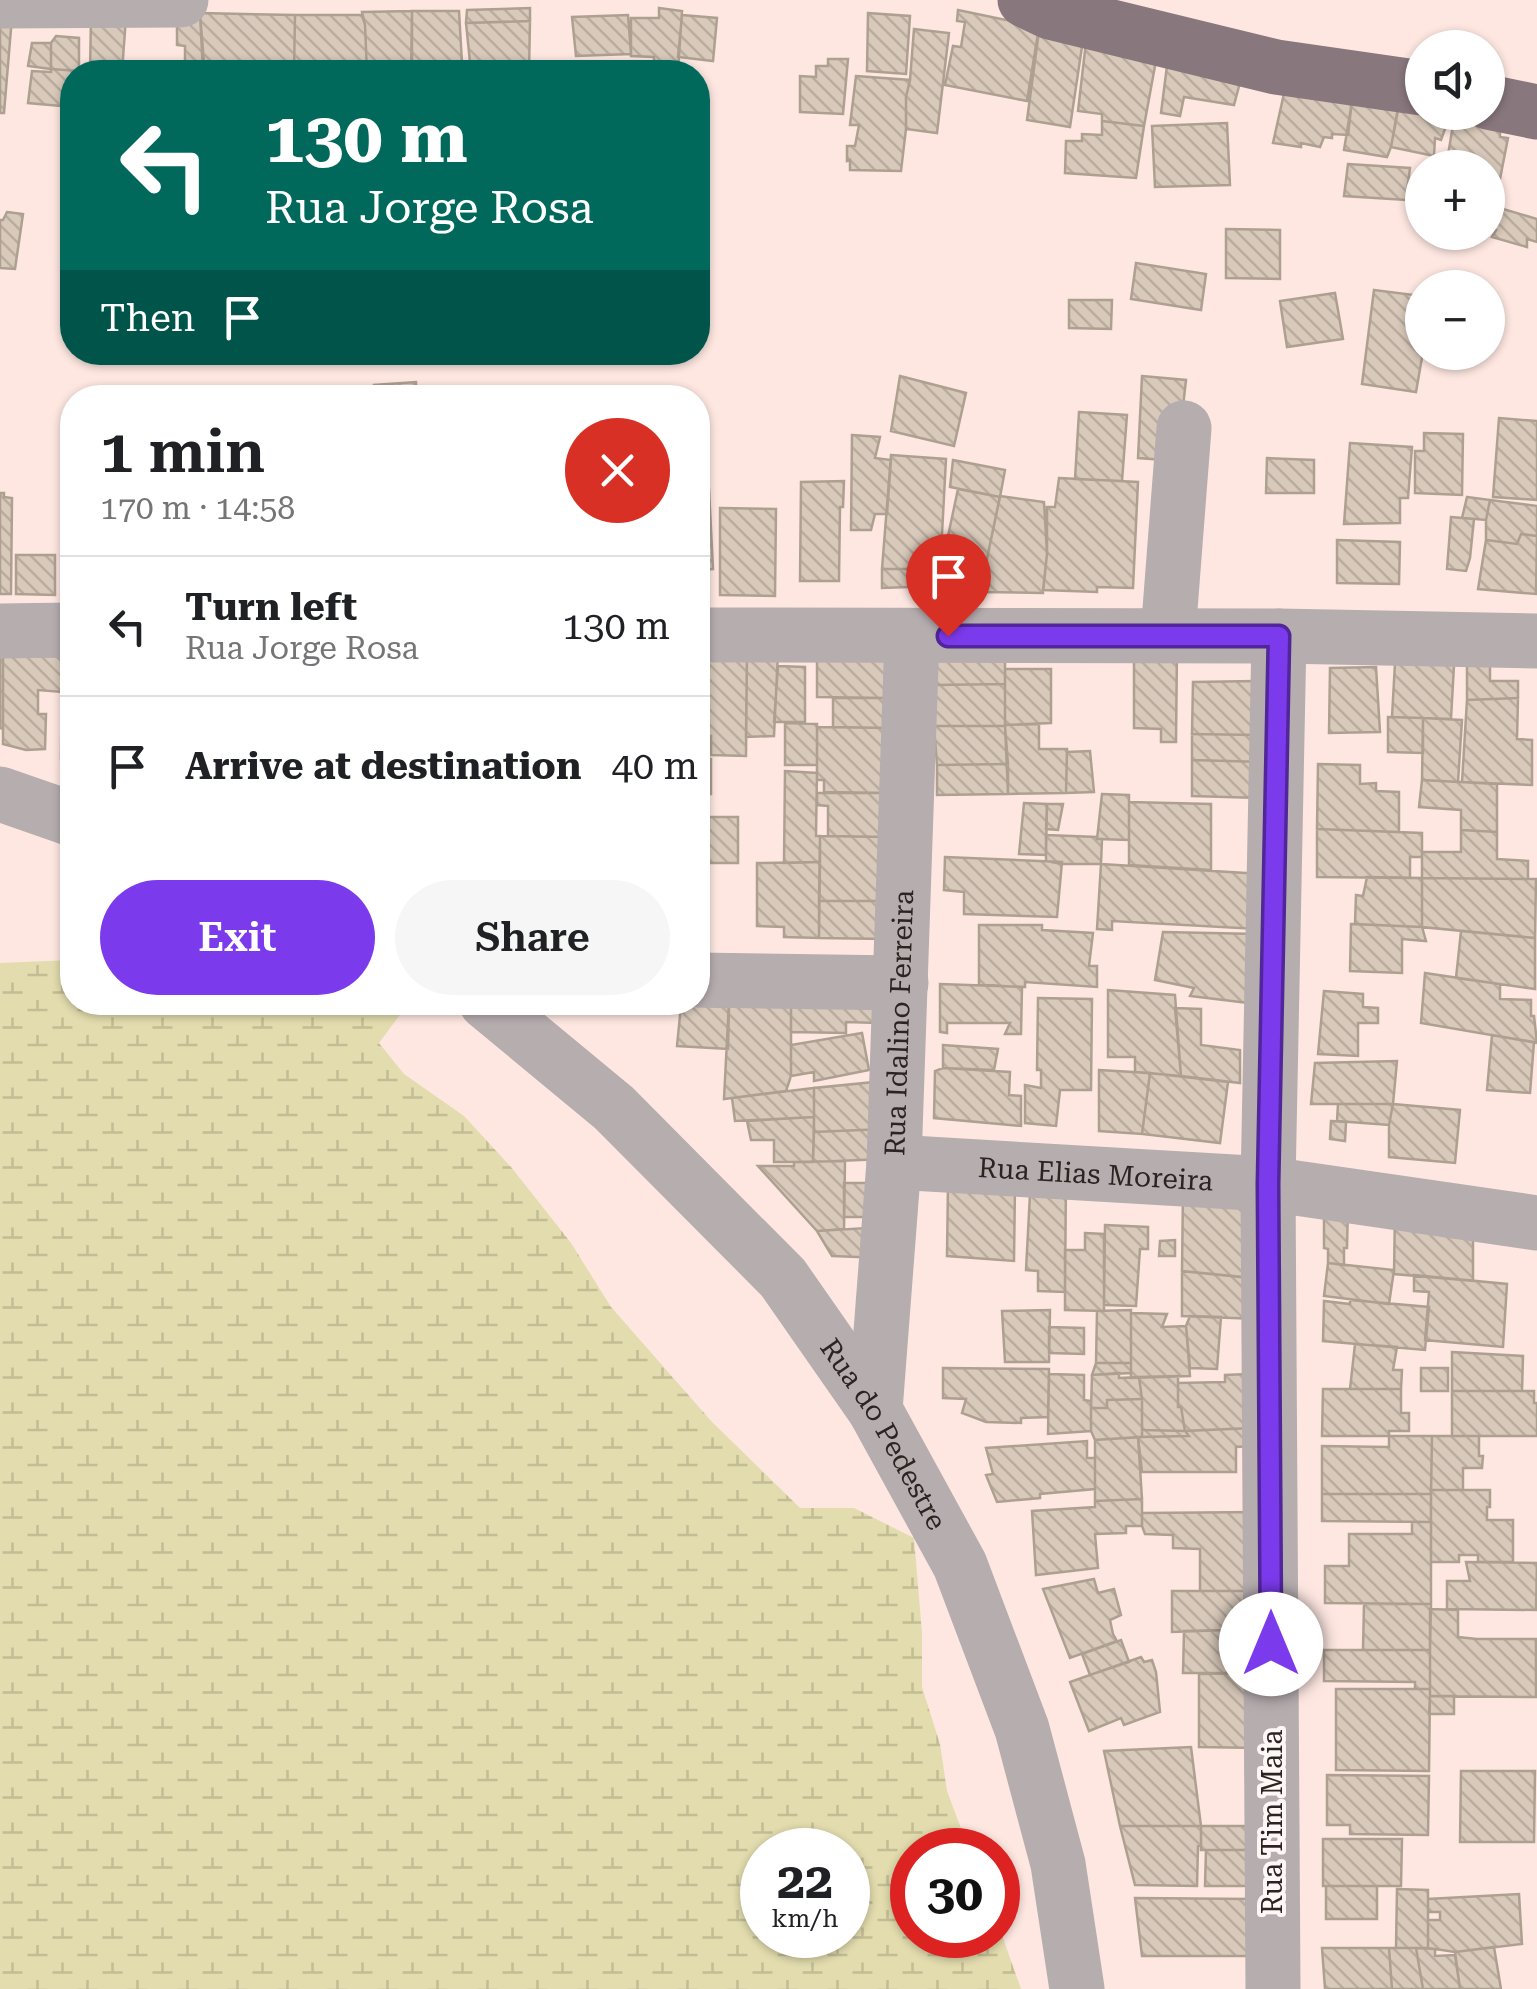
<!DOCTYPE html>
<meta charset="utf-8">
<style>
:root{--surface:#fff;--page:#f6f6f6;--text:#202124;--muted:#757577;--line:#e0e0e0;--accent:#7c3aed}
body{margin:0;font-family:"Roboto Serif",serif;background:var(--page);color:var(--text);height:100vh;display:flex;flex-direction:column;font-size:38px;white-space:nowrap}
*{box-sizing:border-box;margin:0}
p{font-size:32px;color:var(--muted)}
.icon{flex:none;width:55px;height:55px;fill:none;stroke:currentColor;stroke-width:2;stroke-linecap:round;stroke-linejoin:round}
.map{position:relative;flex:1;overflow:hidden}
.details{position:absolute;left:60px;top:385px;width:650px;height:630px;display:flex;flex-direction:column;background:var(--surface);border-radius:40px;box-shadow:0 2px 8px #0004}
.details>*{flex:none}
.guide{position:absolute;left:60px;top:60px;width:650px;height:305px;border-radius:40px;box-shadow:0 2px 8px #0004;background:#00695c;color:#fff;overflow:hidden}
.fabs{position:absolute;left:1405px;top:30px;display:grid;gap:20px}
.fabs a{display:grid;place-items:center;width:100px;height:100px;border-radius:50%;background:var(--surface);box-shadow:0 2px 8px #0004;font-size:50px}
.speed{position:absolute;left:740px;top:1828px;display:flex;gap:20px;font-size:50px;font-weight:700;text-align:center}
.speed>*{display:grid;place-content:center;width:130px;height:130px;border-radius:50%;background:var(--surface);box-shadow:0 2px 8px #0004;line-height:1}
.speed small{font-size:25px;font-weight:400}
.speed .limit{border:15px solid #d22;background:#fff;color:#111}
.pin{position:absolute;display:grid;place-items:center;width:85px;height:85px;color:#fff;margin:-102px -42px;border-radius:50% 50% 50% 0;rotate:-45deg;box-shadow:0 0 10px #0007}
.pin .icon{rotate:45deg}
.me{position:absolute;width:110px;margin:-55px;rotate:0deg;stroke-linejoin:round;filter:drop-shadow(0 0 8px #0008)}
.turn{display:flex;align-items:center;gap:35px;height:210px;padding:0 40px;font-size:45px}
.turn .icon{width:130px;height:130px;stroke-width:2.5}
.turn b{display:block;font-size:70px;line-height:85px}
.then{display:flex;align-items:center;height:95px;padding:0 40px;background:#0003;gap:20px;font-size:38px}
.round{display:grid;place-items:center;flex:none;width:105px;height:105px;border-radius:52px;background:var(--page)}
.headline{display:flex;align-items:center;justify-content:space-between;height:170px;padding:0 40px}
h1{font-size:60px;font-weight:600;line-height:75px}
.action{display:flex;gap:20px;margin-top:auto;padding:20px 40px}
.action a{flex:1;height:115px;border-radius:60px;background:var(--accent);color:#fff;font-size:40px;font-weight:600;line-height:115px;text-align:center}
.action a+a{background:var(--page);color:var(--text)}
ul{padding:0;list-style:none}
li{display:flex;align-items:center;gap:30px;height:140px;padding:0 40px;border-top:2px solid var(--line)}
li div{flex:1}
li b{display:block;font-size:38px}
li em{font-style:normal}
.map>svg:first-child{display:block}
</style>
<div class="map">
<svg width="1537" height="1989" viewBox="0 0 1537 1989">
<defs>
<pattern id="wetland-marsh" width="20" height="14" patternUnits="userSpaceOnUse" patternTransform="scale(2.5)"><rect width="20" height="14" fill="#e2dcae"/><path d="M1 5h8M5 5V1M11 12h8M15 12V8" fill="none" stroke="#c2bd95"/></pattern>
<pattern id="building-back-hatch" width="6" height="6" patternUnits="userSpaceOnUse" patternTransform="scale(2.5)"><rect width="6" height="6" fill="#d8c9ba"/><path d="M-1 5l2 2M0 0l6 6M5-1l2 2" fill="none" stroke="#baaca0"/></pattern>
</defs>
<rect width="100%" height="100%" fill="#fee7e1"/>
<path fill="url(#wetland-marsh)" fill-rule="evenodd" d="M72,960V1002L401,1003L405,1008L379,1043L404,1074L464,1116L511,1167L571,1243L611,1307L712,1422L800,1508H854L914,1538L922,1633V1687L940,1744L947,1791L969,1850H912V1935H998V1924L1021,1989H0V963ZM762,1850H848V1935H762Z"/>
<path fill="url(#building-back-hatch)" stroke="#aea091" stroke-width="2.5" d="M530,8V21L466,23L467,10Z
M659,8L682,11L678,71L654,68V57L631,56V18H659Z
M958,10L1039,27L1027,101L945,85L953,46L961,47L965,22L957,21Z
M412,11H459L462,63L451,64V72H412Z
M412,11L411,72H367L365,25L362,12Z
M200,13L204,63L185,62V46L177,45V14Z
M200,13L295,15L294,72H203Z
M868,13L910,16L906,74L867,71Z
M0,15L12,17L4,113H0Z
M295,15H362L365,25L367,72H294Z
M628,15L631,54L576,56L572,17Z
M682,15L717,18L713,61L678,57Z
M91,17H126L122,72H90Z
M530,21L529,72H471L466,23Z
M914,29L949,33L937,133L906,129V97L910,80Z
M1039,31L1083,40L1070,127L1027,120Z
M56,36L79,38V71L51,69V43Z
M1086,42L1157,55L1144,126L1102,121V114L1078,111Z
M32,43H51V69L28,66Z
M1168,58L1243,71L1234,105L1184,97L1180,116L1161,113Z
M828,59H848L843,114L800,112V76L816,77V66H828Z
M51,69L79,71V72H72V107L28,103L32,71L51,72Z
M856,76L910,80L906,97V129L901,171L850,170V160L847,161V146H855L859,125H850Z
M1285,89L1352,101L1348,135L1332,134V138L1324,137L1320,147L1301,143V147L1273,143Z
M1352,101L1399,102L1391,147L1387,157L1344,150Z
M1399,105L1422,112L1450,115L1441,140L1435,138L1434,156L1391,147Z
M698,115L705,116L700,151L698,150Z
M1454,119L1500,128V137L1508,138L1500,179L1488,176V168L1446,167Z
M1102,121L1144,126L1136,178L1065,173L1066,141H1082V134L1102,135Z
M1227,123L1230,185L1155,187L1152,126Z
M1348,164L1410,168L1406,200L1344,196Z
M1493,206L1537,219V242L1527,239V247L1492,237L1496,230L1488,228V219Z
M7,212L23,214L15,269L0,268V220H3Z
M1226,229L1280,230V279L1226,278Z
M1136,263L1206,274L1201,310L1131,299Z
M1374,290L1422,296L1423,352L1416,392L1362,384Z
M1335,293L1343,339L1287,347L1280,301Z
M1069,300H1112L1111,329L1069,328Z
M900,376L966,393L954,446L891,431Z
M1142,376L1186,380L1177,461L1138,458Z
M416,382L417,398H375L374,385Z
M1079,412L1127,415L1122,481L1075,479Z
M1499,418L1537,421V500L1493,497Z
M698,424L701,472H698Z
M1424,433L1463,434L1462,495L1415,493V451H1424Z
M852,435L880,437L875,458L891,460L887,514H875L871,530H851Z
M1350,443L1412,447L1408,498H1400V523L1344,524Z
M891,455L946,459L941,553L937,569H882Z
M1267,458L1314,460V493H1266Z
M953,460L1005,470L1000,497L950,487Z
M1059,478L1138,482L1133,588L1097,587V592L1043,590L1047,554V507H1055Z
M844,481L843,507H840L839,581H800L801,482Z
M709,489L713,569L698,570V490Z
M958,489L1000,497L980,592L937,588Z
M0,493H4V497L12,498L11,594H0Z
M1000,496L1044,502L1047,554L1043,593L980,592Z
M1467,497L1490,500L1486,520L1462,518Z
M1490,500L1537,506V536L1521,534L1517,544L1486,540V520Z
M720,508L776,509L775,596L720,595Z
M1451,517L1474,519L1470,558L1466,571L1447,569Z
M1521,534L1537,536L1536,594L1478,589L1486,540L1517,544Z
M1337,540L1400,542L1399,584L1337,583Z
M16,555H55V595L16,594Z
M882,569H910L909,587L882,588Z
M934,644L1005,645V684L934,685Z
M1396,645L1455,647L1451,719L1392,717Z
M817,647H888V698L817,697Z
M1134,650H1177L1176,742H1161V729L1134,728Z
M698,651H747L746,756L711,755V736H698Z
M747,651L778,652L774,736L746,737Z
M1467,652L1490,653V681H1518V698L1467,700Z
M0,656H3V729L0,728Z
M3,656H62V692L38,690V714H46L45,749L26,750L3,744Z
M62,656H72V758L61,759Z
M778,666L805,667V722H774Z
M1376,667L1380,732L1329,733L1330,668Z
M1005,669H1051V723L1005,725Z
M1255,681V735L1192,734L1193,682Z
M1005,684V726H934V685Z
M833,698H892L891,728L833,727Z
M1518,698L1517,739L1532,740V785L1462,782L1467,700Z
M1388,717L1423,718V753L1388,752Z
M1423,718L1462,720L1458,782L1422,780Z
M785,723L817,724V765H785Z
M1039,724V749H1067L1066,793L1008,794L1005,725Z
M934,726H1005L1008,764L937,765Z
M817,727L891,728V793L824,792V780H817Z
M1192,734L1255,735L1263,762L1192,760Z
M1090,751L1094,792L1066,793L1067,752Z
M698,759H711V794H698Z
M1192,760L1263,762L1259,798L1192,796Z
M1008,764V794L937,795V765Z
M1318,764L1360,765V784L1376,783V791L1399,792V832L1317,829Z
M785,771L817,773L816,836H820V862L784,863Z
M1422,780L1497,784V832L1461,830V810L1419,807Z
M817,793H887V837L828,836V806L817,805Z
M1102,794L1129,795V840L1097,839Z
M1129,802L1211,804V870L1129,865Z
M1024,803L1047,804L1046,855L1019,854Z
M1047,804H1063L1058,830L1046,829Z
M698,817H738V863H698Z
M1317,829L1422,833V857H1410V878L1317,877Z
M1461,830L1497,832V859L1528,861V879L1422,878V852H1461Z
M1046,835L1097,837V839H1102L1101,864H1062L1046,861Z
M820,836L887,837L886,901H819Z
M945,857L1062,862L1057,917L964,914V892L944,890Z
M820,862L819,938L784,937V927L757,926V863Z
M1101,864L1261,874L1257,929L1112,921V930L1097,929Z
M1367,877L1422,878V927L1355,924L1356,895L1363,896Z
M1422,878L1536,879L1535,938L1422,927Z
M819,901H886V939L819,938Z
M1351,924L1422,927L1426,941L1402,939V973L1350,971Z
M979,925H1042V930L1093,933L1089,966H1097V987L1025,982V987L979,985Z
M1461,931L1535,938V989L1456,978Z
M1163,932L1257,934V1004L1190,996L1194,988L1155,980Z
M1425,973L1500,984V999L1531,1000V1016H1534L1537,1043L1421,1023Z
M940,984L1022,987L1021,1034H1005L1010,1023H947V1033L940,1032Z
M1108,990L1175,995L1181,1076L1135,1072V1057H1108Z
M1324,991L1363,994V1007L1378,1008V1023H1358V1056L1318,1054Z
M791,997H882L877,1023L846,1022V1033L791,1032Z
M1038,998L1092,999L1091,1090H1060L1056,1126L1025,1123V1085L1041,1088V1070H1037Z
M729,1001L791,1004V1076L786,1091L724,1099Z
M681,1005L729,1007L728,1049L677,1046Z
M1175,1008L1201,1009V1045L1240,1050V1083L1181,1076Z
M862,1033L869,1070L814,1081V1072L791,1076V1045Z
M1492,1035L1534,1042L1530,1093L1487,1090Z
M943,1045L998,1049L994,1070L943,1068Z
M1397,1061L1393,1104H1311L1315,1063Z
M943,1068L1010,1072L1009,1095L1021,1096V1126L934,1118L935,1071Z
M1099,1070L1150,1073L1142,1134L1099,1131Z
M1150,1073L1228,1082L1220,1143L1142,1134Z
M885,1081L884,1129L814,1132V1088Z
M814,1088V1117L735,1121L732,1098Z
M1338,1104H1393L1389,1125L1337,1121Z
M1393,1104L1460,1110L1455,1163L1389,1157V1125Z
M814,1117L813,1162H774V1140H751L747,1121Z
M1331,1121L1346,1122L1345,1141L1330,1139Z
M884,1129V1159L813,1162L814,1132Z
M845,1161L844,1229L817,1231L758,1166H794V1162Z
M1031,1175L1066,1178L1065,1292L1038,1291V1271L1026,1270Z
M844,1183H876L875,1217H844Z
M948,1184L1015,1185L1014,1261L947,1256Z
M1183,1191L1261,1201V1279L1182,1271Z
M1324,1204L1348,1206L1347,1248H1344V1265L1328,1263V1249L1324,1248Z
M1395,1211L1473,1219V1281L1394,1274Z
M1105,1225L1148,1227V1249H1140L1136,1306L1104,1305Z
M883,1227V1258L832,1256L817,1231Z
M1085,1233L1104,1234V1311L1065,1310V1250H1085Z
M1175,1240V1256H1159L1160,1241Z
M1328,1263L1394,1270L1389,1304L1324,1296Z
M1182,1271L1265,1279L1257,1319L1182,1316Z
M1414,1275L1507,1284L1503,1347L1425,1340L1429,1292L1414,1291Z
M1350,1300L1429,1307L1425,1350L1323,1341L1324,1301L1350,1304Z
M1050,1310L1049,1362H1005L1002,1311Z
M1131,1310V1363H1096L1097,1311Z
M1131,1313L1167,1314L1162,1327L1186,1326L1190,1376L1131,1378Z
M1190,1316L1221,1317L1217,1369L1190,1368L1186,1326Z
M1049,1327L1084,1328V1354L1049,1353Z
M1355,1344L1397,1347L1393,1370H1402L1401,1389H1350Z
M1452,1352L1523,1356L1522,1391H1452Z
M1096,1363H1131V1373L1092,1375Z
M943,1368L1049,1369L1048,1417L1021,1418V1423L986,1422L962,1413L966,1399L943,1398Z
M1421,1368H1448V1391H1421Z
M1119,1373V1378L1139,1377L1142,1399L1107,1400V1408H1091L1092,1375Z
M1049,1374L1084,1375V1400L1091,1401V1431L1048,1434Z
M1248,1374L1252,1428L1185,1431L1189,1436L1142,1437V1399L1139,1377L1178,1376V1383L1225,1382V1375Z
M1178,1376V1407H1181L1185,1431L1142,1430V1399L1139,1377Z
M1323,1389H1401V1413H1409V1431H1389V1436H1322Z
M1452,1391H1534V1403H1537V1436H1452Z
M1142,1399V1437L1095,1440L1091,1431V1408H1107V1400Z
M1252,1428V1446L1236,1447V1472H1142L1138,1437L1189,1436L1185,1431Z
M1389,1436H1432L1431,1494H1322V1446L1389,1447Z
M1432,1436H1479V1456H1483L1482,1468H1463V1490H1431Z
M1138,1437L1142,1499L1095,1501V1440Z
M1087,1441V1458H1095V1489L1040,1494V1498L997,1502L986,1475L993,1474L986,1448Z
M1431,1490H1490V1507H1487V1520H1513V1562H1478V1555H1459V1562H1431Z
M1322,1494H1431V1522L1322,1521Z
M1142,1499V1526H1126V1533L1095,1534L1098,1568L1036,1575L1032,1511L1095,1507V1501Z
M1259,1512V1591H1200V1549L1173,1548V1535L1145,1534L1142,1526V1513Z
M1412,1522H1431V1604L1325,1603V1566H1349V1534H1412Z
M1466,1562L1537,1563L1536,1610L1447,1609V1581H1470Z
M1094,1579L1098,1593L1114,1589L1121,1615L1110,1620L1113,1634L1117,1641L1070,1658L1043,1589Z
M1172,1591H1259L1258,1629L1172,1632Z
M1364,1604H1431L1430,1650H1363Z
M1430,1609L1458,1610V1637L1477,1639H1536V1697L1430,1696Z
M1262,1629V1673H1183L1184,1631Z
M1121,1640L1129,1662L1090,1675L1082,1654Z
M1324,1650H1430V1689H1415V1682L1324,1681Z
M1141,1657L1144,1662L1152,1660L1156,1672L1160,1712L1124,1725L1121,1718L1089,1731L1070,1682Z
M1258,1673L1257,1748L1199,1747V1674Z
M1336,1689H1430L1429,1771L1336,1770Z
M1430,1696H1454V1714H1429Z
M1191,1747L1201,1826H1120L1104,1751Z
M1461,1771H1535L1534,1842H1460Z
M1327,1775L1429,1776L1428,1835L1350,1834V1825H1327Z
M1120,1826H1201V1845L1198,1846L1197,1886L1135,1885Z
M1201,1826H1257L1245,1850H1201Z
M1323,1839H1402L1401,1886H1323Z
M1206,1850H1260V1886H1205Z
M1326,1886H1377V1919H1326Z
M1397,1889L1428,1890V1948H1396Z
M1519,1894L1522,1944L1455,1952L1428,1948V1920H1440V1912H1428V1899Z
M1135,1898L1253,1899L1252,1956H1142Z
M1494,1947L1501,1989H1460L1455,1952Z
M1322,1948H1389L1392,1989H1325Z
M1389,1948H1416L1423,1989H1392Z
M1416,1948L1435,1949V1956L1455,1955L1460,1989H1423Z"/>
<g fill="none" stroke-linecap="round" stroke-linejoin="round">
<g stroke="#b6adaf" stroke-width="55">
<path d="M0,1L181,0"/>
<path d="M0,631L72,630"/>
<path d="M698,635L1279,636L1537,641"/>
<path d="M1168,635L1184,428"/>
<path d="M0,794L72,819"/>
<path d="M698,980L901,983"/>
<path id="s1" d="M486,1002L614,1108L783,1278L875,1410L960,1565L1022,1729L1058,1864L1077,1989"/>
<path id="s2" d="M894,1162L1268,1184L1537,1223"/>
<path id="s3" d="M875,1410L894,1162L912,636"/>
<path d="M1273,1989L1268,1184L1279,636"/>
</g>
<path stroke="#88777d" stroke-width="55" d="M1025,0L1050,12L1276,67L1422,88
M1488,102L1537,112"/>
</g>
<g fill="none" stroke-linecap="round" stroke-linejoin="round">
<defs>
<path id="route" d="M948,636H1279L1268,1184L1271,1644"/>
</defs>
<use href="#route" stroke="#51269a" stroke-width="25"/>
<use href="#route" stroke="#7c3aed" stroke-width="18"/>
</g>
<g text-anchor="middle" stroke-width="8" stroke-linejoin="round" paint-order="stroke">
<g font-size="28" fill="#2d2422" stroke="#fdf8f7">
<text dy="10" stroke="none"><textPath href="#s3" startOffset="388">Rua Idalino Ferreira</textPath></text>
<text dy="10" stroke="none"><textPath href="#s2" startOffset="202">Rua Elias Moreira</textPath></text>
<text dy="10" stroke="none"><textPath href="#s1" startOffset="592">Rua do Pedestre</textPath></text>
<text transform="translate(1272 1822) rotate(-90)" y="10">Rua Tim Maia</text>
</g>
</g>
</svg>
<div class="fabs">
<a><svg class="icon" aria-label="sound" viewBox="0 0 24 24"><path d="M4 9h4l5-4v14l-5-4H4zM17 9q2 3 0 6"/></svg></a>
<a>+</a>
<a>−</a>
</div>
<div class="speed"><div>22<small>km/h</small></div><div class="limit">30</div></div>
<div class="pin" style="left:948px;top:636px;background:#d93025"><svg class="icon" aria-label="arrive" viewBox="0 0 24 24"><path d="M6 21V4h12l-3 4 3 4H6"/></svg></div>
<svg class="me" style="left:1271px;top:1644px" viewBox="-20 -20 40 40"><circle r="19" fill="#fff"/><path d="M0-13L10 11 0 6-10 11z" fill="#7c3aed"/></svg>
<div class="guide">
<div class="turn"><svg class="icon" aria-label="left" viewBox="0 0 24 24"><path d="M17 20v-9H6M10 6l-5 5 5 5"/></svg><div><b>130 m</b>Rua Jorge Rosa</div></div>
<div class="then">Then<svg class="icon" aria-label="arrive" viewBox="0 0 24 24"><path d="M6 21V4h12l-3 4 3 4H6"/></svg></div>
</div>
<section class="details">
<div class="headline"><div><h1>1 min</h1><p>170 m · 14:58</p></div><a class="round" style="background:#d93025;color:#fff"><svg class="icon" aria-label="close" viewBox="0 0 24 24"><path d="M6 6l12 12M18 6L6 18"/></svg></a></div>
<ul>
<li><svg class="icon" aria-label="left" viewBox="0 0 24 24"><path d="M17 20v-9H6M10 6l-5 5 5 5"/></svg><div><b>Turn left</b><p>Rua Jorge Rosa</p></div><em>130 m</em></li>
<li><svg class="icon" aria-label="arrive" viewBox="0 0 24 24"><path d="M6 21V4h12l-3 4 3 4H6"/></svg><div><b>Arrive at destination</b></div><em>40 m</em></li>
</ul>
<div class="action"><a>Exit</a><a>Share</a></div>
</section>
</div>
